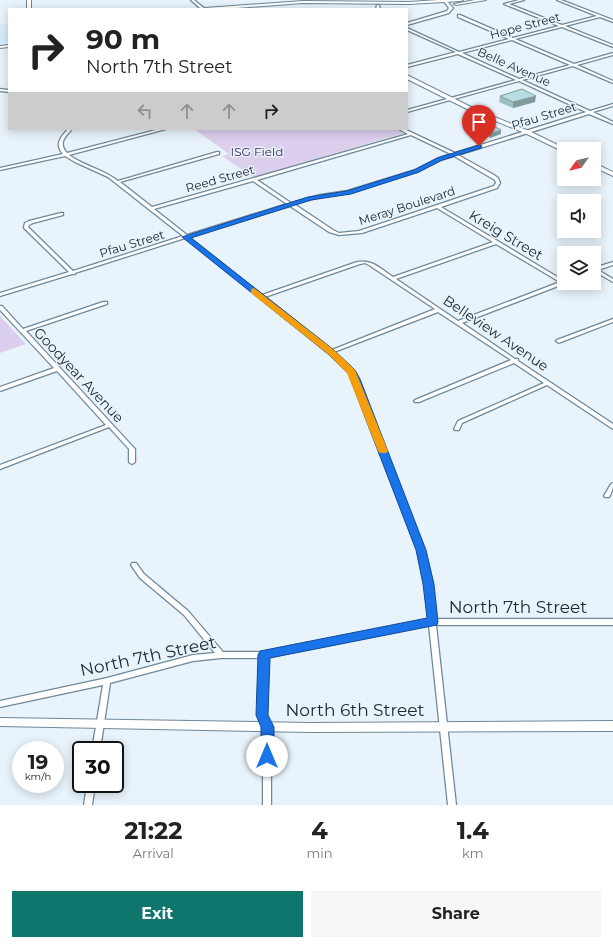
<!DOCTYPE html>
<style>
:root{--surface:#fff;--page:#f6f6f6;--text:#222;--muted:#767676;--accent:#0f766e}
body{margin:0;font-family:Montserrat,sans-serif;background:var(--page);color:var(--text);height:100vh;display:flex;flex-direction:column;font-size:15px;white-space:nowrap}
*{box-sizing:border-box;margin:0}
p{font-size:13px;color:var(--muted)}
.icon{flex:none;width:22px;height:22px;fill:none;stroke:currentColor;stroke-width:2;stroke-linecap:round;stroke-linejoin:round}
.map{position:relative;height:805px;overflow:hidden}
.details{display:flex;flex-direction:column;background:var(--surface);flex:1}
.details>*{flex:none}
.banner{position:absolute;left:8px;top:8px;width:400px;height:122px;border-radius:0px;box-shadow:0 2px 10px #0003;background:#fff;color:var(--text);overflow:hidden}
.needle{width:26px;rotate:236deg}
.controls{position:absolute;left:557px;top:142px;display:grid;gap:8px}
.controls a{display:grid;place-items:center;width:44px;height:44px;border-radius:0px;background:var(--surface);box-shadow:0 2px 10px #0003;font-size:20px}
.speed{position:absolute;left:12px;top:741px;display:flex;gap:8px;font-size:20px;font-weight:700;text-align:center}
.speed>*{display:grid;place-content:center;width:52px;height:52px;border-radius:50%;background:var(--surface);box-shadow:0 2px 10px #0003;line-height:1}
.speed small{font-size:10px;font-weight:400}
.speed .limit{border:2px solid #111;border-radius:6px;background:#fff;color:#111}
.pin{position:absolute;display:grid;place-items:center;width:34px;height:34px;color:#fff;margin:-41px -17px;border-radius:50% 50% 50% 0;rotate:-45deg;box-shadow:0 0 4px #0007}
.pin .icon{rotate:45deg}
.me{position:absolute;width:44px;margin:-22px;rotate:0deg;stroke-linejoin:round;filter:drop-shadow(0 0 3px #0008)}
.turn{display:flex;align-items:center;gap:14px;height:84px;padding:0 12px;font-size:18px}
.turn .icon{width:52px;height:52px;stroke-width:2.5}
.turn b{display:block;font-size:28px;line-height:34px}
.lanes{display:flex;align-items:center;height:38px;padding:0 12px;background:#0003;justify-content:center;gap:20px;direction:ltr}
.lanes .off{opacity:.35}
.eta{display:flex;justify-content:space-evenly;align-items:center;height:68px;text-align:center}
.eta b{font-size:24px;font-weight:700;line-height:28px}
.action{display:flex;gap:8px;margin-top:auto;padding:8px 12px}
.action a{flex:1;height:46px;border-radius:0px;background:var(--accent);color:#fff;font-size:16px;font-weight:700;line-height:46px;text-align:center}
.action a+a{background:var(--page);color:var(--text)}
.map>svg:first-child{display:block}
</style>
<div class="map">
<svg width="613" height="805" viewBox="0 0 613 805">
<rect width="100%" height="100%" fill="#e8f3fb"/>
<path fill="#d7ecfb" d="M9,23V43L0,45V25Z"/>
<path fill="#dccfed" d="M194,129H397L404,133L253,177L222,156L229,154Z
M0,316L26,344L0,353Z"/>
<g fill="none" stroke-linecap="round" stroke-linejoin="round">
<defs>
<path id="street" d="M191,0H194L205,9H201Z
M443,0H446L453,8L449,13L407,25V23L447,11L449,8Z
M519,0H524L509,4L562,25L597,16L557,0H561L613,20V22L600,17L565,26L613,45V47L562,27L515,39L574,64L613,53V55L577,65L613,81V83L573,66L522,80L590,111L613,104V106L593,112L613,122V124L589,114L458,155L494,175L498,178L500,183L497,188L441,207L564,281V283H566L462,323L515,359H518V361L613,424V429L547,385L462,423L459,430H455L454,429L458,421L544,383L514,363L419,402H415L414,401L415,400L511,360L438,312L334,352L354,372L424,550L431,584L435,619H613V625H436L456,805H448L429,625L267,657L266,715L271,727V805H263V727L258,715L260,658H221L193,661L110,683L100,750H92L103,685L0,707V701L107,678L193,655L215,653L184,615L140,578L131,565L132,563H136L144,574L188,611L223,652H264L429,620L425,584L418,550L349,373L329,353L185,238L75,273V274H72L0,296V293L69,272L24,228V227L25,223L29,221L61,213H63V215L33,223L29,225L28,227L73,271L183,236L108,177L75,162L65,156L0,170V168L63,154C54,144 61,137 68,129H72C65,137 58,143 67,153L160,129H166L69,155C84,166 103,169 118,181L217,152H219V154L120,182L152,207L408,134L399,129H404L455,153L586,112L519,81L407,112V110L516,80L458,54L407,67V65L456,52L407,30V28L459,52L509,39L458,17V15H460L513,38L559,26L504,4ZM512,40L570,65L519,79L462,53ZM411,135L451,154L439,158L415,170L347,191L320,195L291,203L257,180ZM454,156L495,180L496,183L494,186L359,231L339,233L333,230L294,204L320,197L349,193L417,172L441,160ZM253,181L287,204L187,235L154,209ZM290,206L329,232L339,235L362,233L437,208L493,242L393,277C381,269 372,259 357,262L262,295L189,237ZM496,244L560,282L458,321L396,279ZM365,263L369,265L435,309L332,350L265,297L360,264Z
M377,5H379L380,9H376Z
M0,89L9,90V92L0,91Z
M613,262V265L598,270L613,279V282L594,271V268Z
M103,302H107V304L26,331L134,448L135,449V462L132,464L130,463L129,462V449L109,427L0,469V465L106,425L57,371L0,391V387L54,368L0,310V306H2L23,329Z
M613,319V322L561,342L559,343L556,341L557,340Z
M613,483C613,489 612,492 609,497H605L604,496L611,484Z
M87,784H95L92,805H84Z"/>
<path id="secondary" d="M27,0H31V9H27Z
M438,0H463L461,1L409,4L303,3L224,9H203L205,8L303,1L409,2Z
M475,0H486L456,5L454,4Z
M9,45V47L0,48V46Z
M407,75L475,109L529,131L566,149H564V152L562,151L525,133L471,111L407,79Z
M594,163L613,172V176L594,167Z
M0,718L311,723L613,721V731L311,732L0,726Z"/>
</defs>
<use href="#street" stroke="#6f889a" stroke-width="2.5"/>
<use href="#secondary" stroke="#6f889a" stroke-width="2"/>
<use href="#street" fill="#fff" fill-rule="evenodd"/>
<use href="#secondary" fill="#fff" fill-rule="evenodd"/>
</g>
<path fill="#9ebec2" d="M500,96L535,102L513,108L499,102Z
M467,121L501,130V134L490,138L467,125Z"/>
<path fill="#819b9e" d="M536,96L535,102L513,108V102Z
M501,130V134L490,138V134Z"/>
<path fill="#b8dde2" stroke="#819b9e" d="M522,89L536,96L513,102L500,96Z
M478,118L501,130L490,134L467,121Z"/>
<path fill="#1a73e8" stroke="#114b97" d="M479,145L482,146L481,148L442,160L419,172L351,194L311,200L191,238L334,350L355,370L360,379L426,550L434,584L438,622L437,625L270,658L268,715L274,727V756L272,760L267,761L263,760L261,756V727L256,715L258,655L260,651L427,618L423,584L416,550L348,373L328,354L182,237L308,197L347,191L414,170L437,158Z"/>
<path fill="#f59e0b" d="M254,288L334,350L355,370L388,451L386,453H380L378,451L347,373L328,354L251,293V289Z"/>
<g text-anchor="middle" stroke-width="3" stroke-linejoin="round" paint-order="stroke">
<g font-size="12" fill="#202a32" stroke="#e8f3fb">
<text transform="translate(525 26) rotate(-15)" y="4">Hope Street</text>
<text transform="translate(514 67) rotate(24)" y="4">Belle Avenue</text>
<text transform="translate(544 116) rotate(-17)" y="4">Pfau Street</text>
<text transform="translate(220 179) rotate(-16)" y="4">Reed Street</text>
<text transform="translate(407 206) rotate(-18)" y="4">Meray Boulevard</text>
<text transform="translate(132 244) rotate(-17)" y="4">Pfau Street</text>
</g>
<g font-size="12" fill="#3d2655" stroke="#e8f3fb">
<text x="257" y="156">ISG Field</text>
</g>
<g font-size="14" fill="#202a32" stroke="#e8f3fb">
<text transform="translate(506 235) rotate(31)" y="5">Kreig Street</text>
<text transform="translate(496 333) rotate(34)" y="5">Belleview Avenue</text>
<text transform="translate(79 375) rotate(47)" y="5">Goodyear Avenue</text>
</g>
<g font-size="17" fill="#202a32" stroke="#e8f3fb">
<text x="518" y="613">North 7th Street</text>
<text transform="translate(148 656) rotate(-12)" y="6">North 7th Street</text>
<text x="355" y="716">North 6th Street</text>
</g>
</g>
</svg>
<div class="controls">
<a><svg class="needle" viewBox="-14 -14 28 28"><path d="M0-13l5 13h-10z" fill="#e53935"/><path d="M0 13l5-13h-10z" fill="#767676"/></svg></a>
<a><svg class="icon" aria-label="sound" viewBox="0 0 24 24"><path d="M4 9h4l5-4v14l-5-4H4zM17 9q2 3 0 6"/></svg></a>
<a><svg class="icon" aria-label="layers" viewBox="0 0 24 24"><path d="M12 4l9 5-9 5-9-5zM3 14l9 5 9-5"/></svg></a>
</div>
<div class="speed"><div>19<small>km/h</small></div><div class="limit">30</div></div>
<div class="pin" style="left:479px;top:146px;background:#d93025"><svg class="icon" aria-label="arrive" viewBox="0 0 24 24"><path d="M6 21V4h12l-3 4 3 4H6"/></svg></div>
<svg class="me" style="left:267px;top:756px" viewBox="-20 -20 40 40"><circle r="19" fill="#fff"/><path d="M0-13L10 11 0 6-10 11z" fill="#1a73e8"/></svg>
<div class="banner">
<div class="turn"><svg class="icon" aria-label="right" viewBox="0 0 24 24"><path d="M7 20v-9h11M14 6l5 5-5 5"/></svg><div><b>90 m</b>North 7th Street</div></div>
<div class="lanes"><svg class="icon off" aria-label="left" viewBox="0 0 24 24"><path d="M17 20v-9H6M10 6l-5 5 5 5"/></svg><svg class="icon off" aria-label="ahead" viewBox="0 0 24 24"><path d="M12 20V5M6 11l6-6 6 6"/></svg><svg class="icon off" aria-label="ahead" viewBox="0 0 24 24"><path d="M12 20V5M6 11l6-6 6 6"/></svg><svg class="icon" aria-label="right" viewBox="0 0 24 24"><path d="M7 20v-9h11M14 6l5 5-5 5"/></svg></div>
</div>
</div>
<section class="details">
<div class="eta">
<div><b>21:22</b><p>Arrival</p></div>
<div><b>4</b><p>min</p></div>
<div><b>1.4</b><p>km</p></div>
</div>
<div class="action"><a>Exit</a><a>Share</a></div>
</section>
